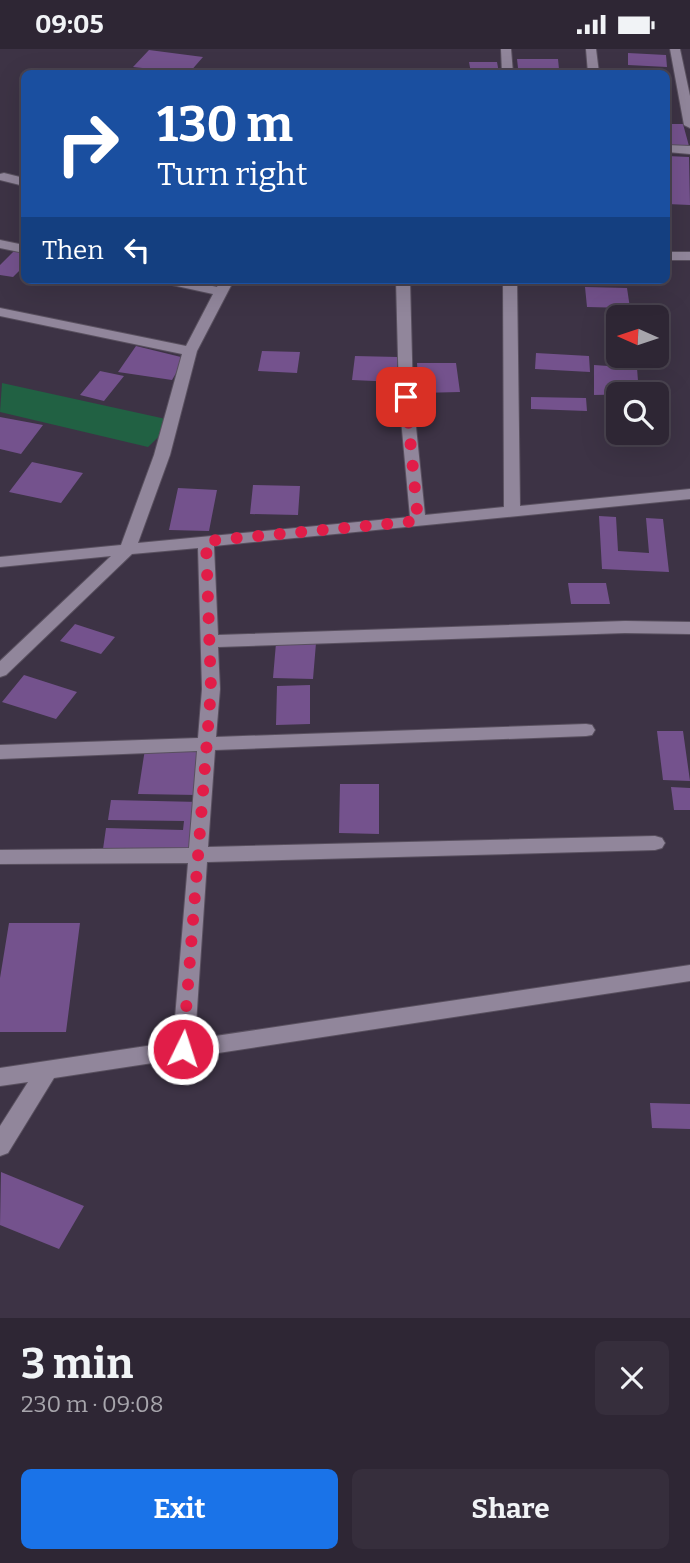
<!DOCTYPE html>
<meta charset="utf-8">
<style>
:root{--surface:#2e2634;--page:#362e3c;--text:#f1f3f6;--muted:#a7a5ac;--line:#49434f;--accent:#1a73e8}
body{margin:0;font-family:Bitter,serif;background:var(--page);color:var(--text);height:100vh;display:flex;flex-direction:column;font-size:26px;white-space:nowrap}
*{box-sizing:border-box;margin:0}
p{font-size:23px;color:var(--muted)}
.icon{flex:none;width:38px;height:38px;fill:none;stroke:currentColor;stroke-width:2;stroke-linecap:round;stroke-linejoin:round}
.map{position:relative;height:1269px;overflow:hidden}
.panel{display:flex;flex-direction:column;background:var(--surface);flex:1}
.panel>*{flex:none}
.hud{position:absolute;left:21px;top:21px;width:649px;height:214px;border-radius:10px;box-shadow:0 7px 28px #0002,0 0 0 2px var(--line);background:#1a4fa0;color:#fff;overflow:hidden}
.needle{width:46px;rotate:273deg}
.tools{position:absolute;left:606px;top:256px;display:grid;gap:14px}
.tools a{display:grid;place-items:center;width:63px;height:63px;border-radius:10px;background:var(--surface);box-shadow:0 7px 28px #0002,0 0 0 2px var(--line);font-size:35px}
.pin{position:absolute;display:grid;place-items:center;width:60px;height:60px;color:#fff;margin:-30px;border-radius:14px;box-shadow:0 4px 10px #0006}
.me{position:absolute;width:77px;margin:-38px;rotate:4deg;stroke-linejoin:round;filter:drop-shadow(0 0 5px #0008)}
.turn{display:flex;align-items:center;gap:24px;height:147px;padding:0 21px;font-size:32px}
.turn .icon{width:91px;height:91px;stroke-width:2.5}
.turn b{display:block;font-size:49px;line-height:60px}
.then{display:flex;align-items:center;height:66px;padding:0 21px;background:#0003;gap:14px;font-size:26px}
.round{display:grid;place-items:center;flex:none;width:74px;height:74px;border-radius:10px;background:var(--page)}
.headline{display:flex;align-items:center;justify-content:space-between;height:119px;padding:0 21px}
h1{font-size:42px;font-weight:700;line-height:52px}
.action{display:flex;gap:14px;margin-top:auto;padding:14px 21px}
.action a{flex:1;height:80px;border-radius:10px;background:var(--accent);color:#fff;font-size:28px;font-weight:700;line-height:80px;text-align:center}
.action a+a{background:var(--page);color:var(--text)}
.status{display:flex;justify-content:space-between;align-items:center;height:49px;padding:0 35px;background:var(--surface);direction:ltr}
.status svg{height:19px;fill:currentColor}
.map>svg:first-child{display:block}
</style>
<div class="status"><b>09:05</b><svg viewBox="0 0 49 12"><path d="M0 12V9h3v3zM5 12V6h3v6zM10 12V3h3v9zM15 12V0h3v12zM26 1h20v11H26zM47 4h2v5h-2z"/></svg></div>
<div class="map">
<svg width="690" height="1269" viewBox="0 0 690 1269">
<rect width="100%" height="100%" fill="#3d3345"/>
<path fill="#216143" d="M2,334L175,372L148,398L0,363Z"/>
<path fill="#74528d" d="M149,1L203,8L189,24L133,18Z
M628,4L666,6L667,18L628,16Z
M517,10H558L559,20L518,19Z
M469,13H497L499,24H471Z
M667,75H683L689,97H667Z
M667,107L689,108L690,156L667,155Z
M14,202L24,204V217L13,228L0,226V216Z
M585,238L627,239L630,259L587,258Z
M136,297L185,309L172,331L118,323Z
M262,302L300,303L297,324L258,322Z
M536,304L589,307L590,323L535,320Z
M355,307L398,308L396,333L352,331Z
M417,314H456L460,343L419,344Z
M594,316L637,319L639,345L594,346Z
M100,322L124,327L104,352L80,346Z
M531,348L586,349L587,362L531,360Z
M0,368L43,376L21,405L0,400Z
M32,413L83,424L61,454L9,443Z
M253,436L300,437L298,466L250,465Z
M178,439L217,441L209,482L169,481Z
M599,467L616,468L618,502L649,504L646,469L663,470L669,523L602,520Z
M568,534H606L610,555H571Z
M75,575L115,588L101,605L60,592Z
M276,594H316L313,630L273,629Z
M24,626L77,643L56,670L2,653Z
M310,636V675L276,676L277,637Z
M657,682H683L690,732L663,731Z
M145,700L203,701L197,746L138,745Z
M340,735H379V785L339,784Z
M671,738L690,739V761H674Z
M111,751L200,753L194,802L103,800L106,779L183,781L184,772L108,771Z
M9,874H80L66,983H0V929Z
M650,1054L690,1055V1080L652,1079Z
M1,1123L84,1157L59,1200L0,1176Z"/>
<g fill="none" stroke-linecap="round" stroke-linejoin="round">
<defs>
<path id="street" d="M501,0H511L513,24H502Z
M586,0H596L599,24H588Z
M670,0H680L690,47V79L684,76Z
M667,96L690,97V105L667,103Z
M4,124L24,129V137L0,131V125Z
M0,191L24,196V204L0,199Z
M667,203H690V211H667Z
M161,231H185L217,238L220,231H234L197,302L170,406L138,494L410,468L399,348L396,231H410L413,348L425,466L504,458L503,231H517L520,457L690,440V450L214,497L218,586L625,572L690,573V585L625,584L218,598L220,640L216,688L586,675L592,676L595,681L592,686L586,687L215,701L208,798L655,787L662,789L665,794L662,799L655,801L207,813L195,990L690,916V932L54,1029L8,1104L0,1107V1077L28,1033L0,1037V1019L173,993L188,814L0,815V801L189,799L197,702L0,710V696L198,689L202,640L198,499L132,505L6,626L0,628V612L111,507L0,518V508L121,496L154,406L182,305L0,267V259L186,297L213,245L163,234Z"/>
</defs>
<use href="#street" stroke="#59505f" stroke-width="2"/>
<use href="#street" fill="#91869b" fill-rule="evenodd"/>
</g>
<g fill="none" stroke-linecap="round" stroke-linejoin="round">
<path stroke="#e11d48" stroke-width="12" stroke-dasharray="0 21.6" d="M183,1000L211,640L206,492L418,472L406,348"/>
</g>
</svg>
<div class="tools">
<a><svg class="needle" viewBox="-14 -14 28 28"><path d="M0-13l5 13h-10z" fill="#e53935"/><path d="M0 13l5-13h-10z" fill="#a7a5ac"/></svg></a>
<a><svg class="icon" aria-label="search" viewBox="0 0 24 24"><circle cx="10" cy="10" r="6"/><path d="M15 15l6 6"/></svg></a>
</div>
<div class="pin" style="left:406px;top:348px;background:#d93025"><svg class="icon" aria-label="arrive" viewBox="0 0 24 24"><path d="M6 21V4h12l-3 4 3 4H6"/></svg></div>
<svg class="me" style="left:183px;top:1000px" viewBox="-20 -20 40 40"><circle r="17" fill="#e11d48" stroke="#fff" stroke-width="3"/><path d="M0-11L8 9 0 5-8 9z" fill="#fff"/></svg>
<div class="hud">
<div class="turn"><svg class="icon" aria-label="right" viewBox="0 0 24 24"><path d="M7 20v-9h11M14 6l5 5-5 5"/></svg><div><b>130 m</b>Turn right</div></div>
<div class="then">Then<svg class="icon" aria-label="left" viewBox="0 0 24 24"><path d="M17 20v-9H6M10 6l-5 5 5 5"/></svg></div>
</div>
</div>
<section class="panel">
<div class="headline"><div><h1>3 min</h1><p>230 m · 09:08</p></div><a class="round"><svg class="icon" aria-label="close" viewBox="0 0 24 24"><path d="M6 6l12 12M18 6L6 18"/></svg></a></div>
<div class="action"><a>Exit</a><a>Share</a></div>
</section>
